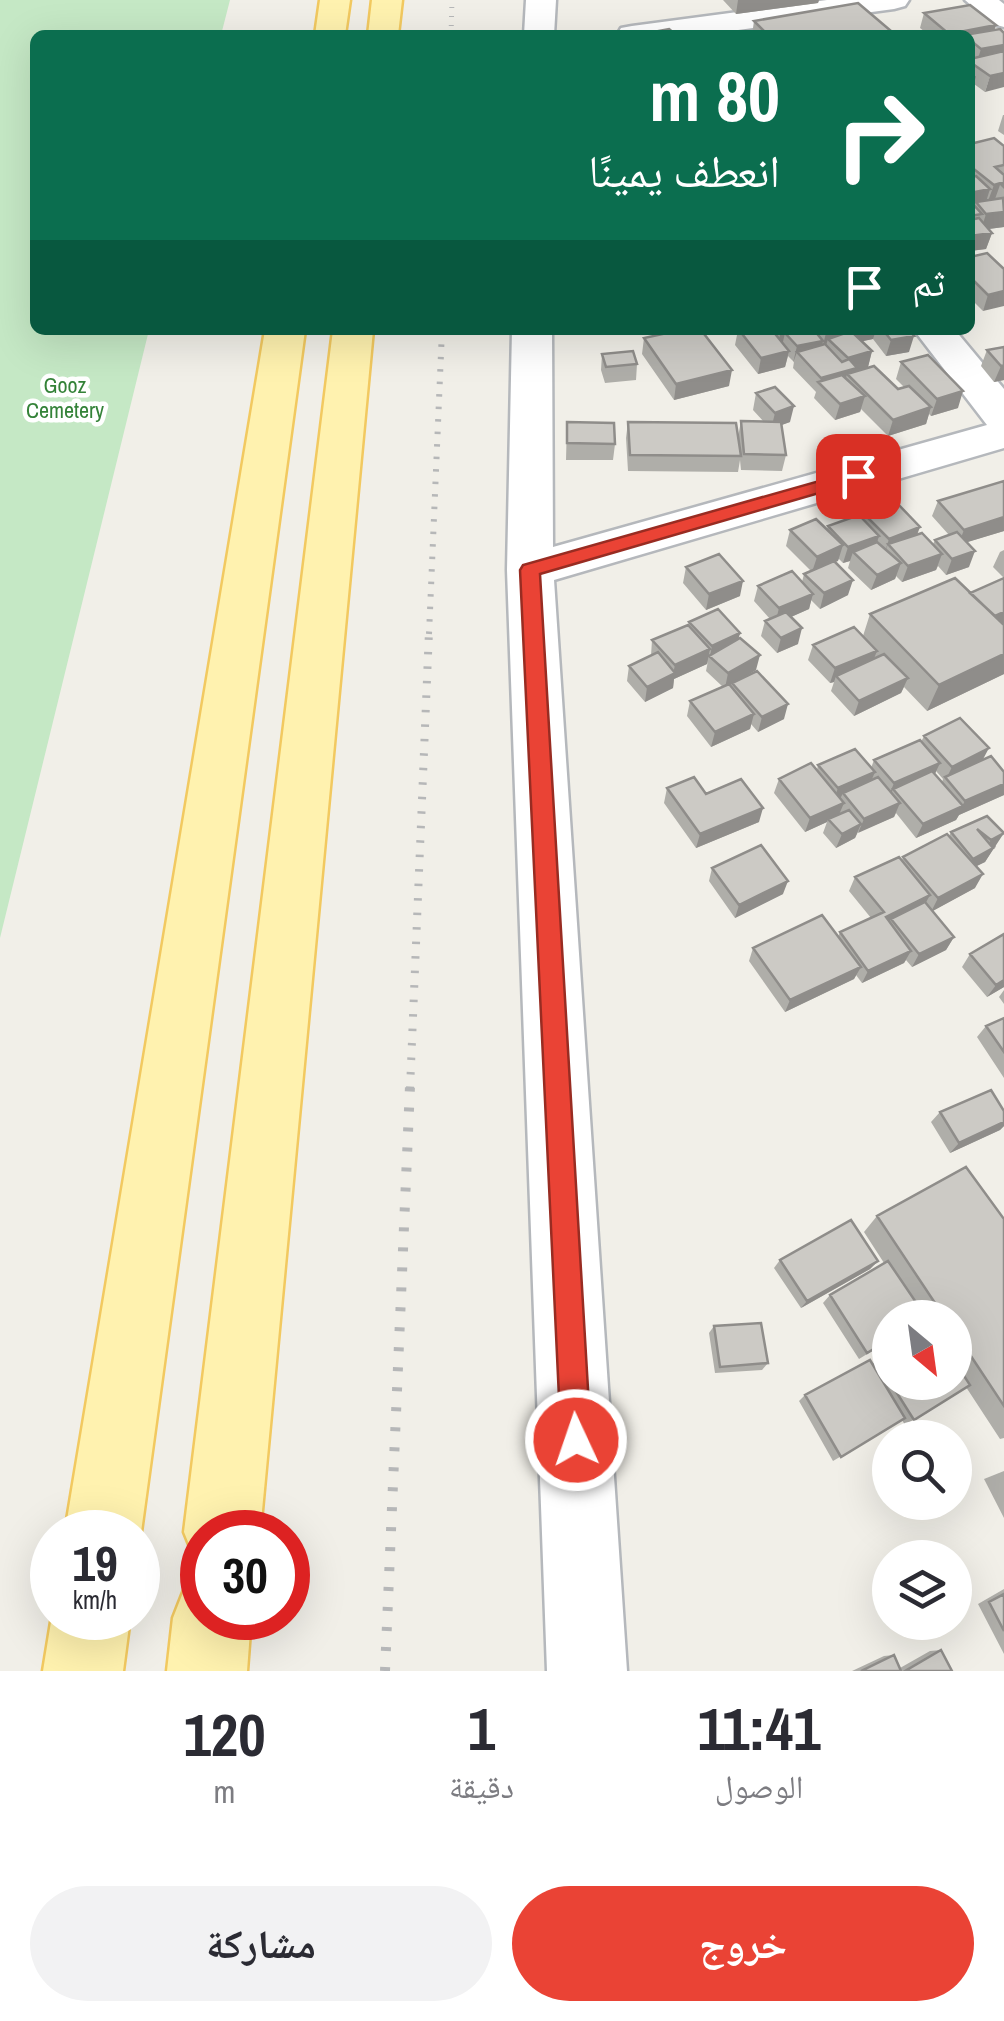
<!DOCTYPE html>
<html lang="ar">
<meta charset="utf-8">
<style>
:root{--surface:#fff;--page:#f2f2f3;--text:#2b2b33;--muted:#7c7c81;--accent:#ea4335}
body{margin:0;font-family:"Archivo Narrow","Noto Naskh Arabic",sans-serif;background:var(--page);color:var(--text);direction:rtl;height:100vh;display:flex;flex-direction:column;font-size:38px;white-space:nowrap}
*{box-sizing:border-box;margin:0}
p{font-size:32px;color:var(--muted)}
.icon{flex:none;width:55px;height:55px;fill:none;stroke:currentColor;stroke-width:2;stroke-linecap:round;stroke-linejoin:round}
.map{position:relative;height:1671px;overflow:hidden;direction:ltr}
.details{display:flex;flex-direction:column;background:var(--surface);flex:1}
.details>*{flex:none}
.guide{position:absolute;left:30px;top:30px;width:945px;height:305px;border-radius:15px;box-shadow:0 10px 40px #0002;direction:rtl;background:#0b6e4f;color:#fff;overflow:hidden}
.needle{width:65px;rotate:151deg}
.buttons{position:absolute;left:872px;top:1300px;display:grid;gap:20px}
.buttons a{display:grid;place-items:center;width:100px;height:100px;border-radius:50%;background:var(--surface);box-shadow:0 10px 40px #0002;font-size:50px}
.speed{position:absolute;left:30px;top:1510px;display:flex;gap:20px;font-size:50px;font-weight:700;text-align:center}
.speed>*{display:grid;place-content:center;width:130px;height:130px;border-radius:50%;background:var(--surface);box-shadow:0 10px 40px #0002;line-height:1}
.speed small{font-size:25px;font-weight:400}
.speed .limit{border:15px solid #d22;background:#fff;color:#111}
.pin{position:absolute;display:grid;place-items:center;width:85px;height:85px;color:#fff;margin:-42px;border-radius:20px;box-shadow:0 5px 15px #0006}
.me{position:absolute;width:110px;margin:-55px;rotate:357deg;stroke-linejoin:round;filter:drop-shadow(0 0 8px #0008)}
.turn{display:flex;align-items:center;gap:35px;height:210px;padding:0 30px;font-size:45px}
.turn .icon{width:130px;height:130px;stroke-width:2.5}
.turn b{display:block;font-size:70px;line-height:85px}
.then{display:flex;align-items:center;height:95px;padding:0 30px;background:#0003;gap:20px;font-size:38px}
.eta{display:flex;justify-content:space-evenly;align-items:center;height:170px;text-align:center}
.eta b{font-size:60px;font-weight:700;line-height:70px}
.button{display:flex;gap:20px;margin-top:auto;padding:20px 30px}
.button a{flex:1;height:115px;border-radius:60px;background:var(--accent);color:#fff;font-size:40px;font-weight:700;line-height:115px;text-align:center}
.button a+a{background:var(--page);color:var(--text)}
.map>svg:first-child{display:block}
</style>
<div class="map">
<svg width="1004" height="1671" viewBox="0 0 1004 1671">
<rect width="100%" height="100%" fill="#f1efe8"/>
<path fill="#c5e8c5" d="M0,0H230L221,35H35V330H149L0,938Z"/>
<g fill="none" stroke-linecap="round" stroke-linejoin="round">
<defs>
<path id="minor" d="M526,0H556L554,35H524Z
M827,0H909L905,6L894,9L701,35H617L621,28L632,26Z
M965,0H999L1004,4V27L993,24Z
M512,330H552L553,547L987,425L914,330H955L1004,389V448L554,580L627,1671H547L507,570Z"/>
<path id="major" d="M320,0H350L345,35H315Z
M372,0H402L398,35H368Z
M265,330H305L141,1532L138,1541V1532H65Z
M333,330H373L260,1532H202V1562L195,1559L184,1532Z
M202,1583V1618H251L247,1671H167L173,1618L184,1590Z
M52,1616L130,1618L123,1671H43Z"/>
</defs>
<use href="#minor" stroke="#b5b8bc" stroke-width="5"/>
<use href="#major" stroke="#f2c960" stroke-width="5"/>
<use href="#minor" fill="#fff" fill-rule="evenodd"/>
<use href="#major" fill="#fff2af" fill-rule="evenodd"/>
<path stroke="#b6b7b8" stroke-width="5" stroke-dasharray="1 8" stroke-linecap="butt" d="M451,35L452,0"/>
<path stroke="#b6b7b8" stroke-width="6" stroke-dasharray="2.5 10" stroke-linecap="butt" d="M429,634L442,330"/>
<path stroke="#b6b7b8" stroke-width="8" stroke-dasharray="2.5 12" stroke-linecap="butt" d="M410,1089L429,631"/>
<path stroke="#b6b7b8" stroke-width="10" stroke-dasharray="4 16" stroke-linecap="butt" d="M385,1671L410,1086"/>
</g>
<path fill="#afaea9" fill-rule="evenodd" d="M723,0H830H819L818,3L736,14Z
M924,13L1004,33L985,92L974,84L972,92H970V35H929L920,28Z
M754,21L890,35H752Z
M1003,115H1004V135L998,131Z
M970,144L1004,146V227L988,229L992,233L986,249L970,251Z
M970,257L1004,269L983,311L970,298Z
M738,330H814L816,332V330H909V352L886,356L873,339L862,341L872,351L868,367L898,389L904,387L896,379L901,362L958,408L931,416L929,414L926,424L888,436L861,409L860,412L835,420L814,398L816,392L793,368L794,362L788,356L785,367L758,374L735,345Z
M644,338L729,386L674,400L642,354Z
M1004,347V380L994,382L981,366L987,350Z
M602,354L637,364L636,380L605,383L601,370Z
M756,393L790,422L781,425L786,455L782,471L741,470L740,460L738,472L628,471L626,438L628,422L738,437L741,421L764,422L753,410Z
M567,422L615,444L613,460H566Z
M1004,481V531L967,542L969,567L946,575L938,566L936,570L902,582L896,576L895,579L871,590L848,568L850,561L843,563L839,559L835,562L848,595L820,609L811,600L809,609L791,617L798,644L777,653L761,636L765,621L770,619L754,601L758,586L802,582L804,574L811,571L786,546L790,530L827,529L828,526L864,521L866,516L917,534L933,544L935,540L949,535L932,516L938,501Z
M1004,550V674L927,711L904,687L901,693L854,716L831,691L834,682L830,683L808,660L813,645L863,636L870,614L970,593L1004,578L993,567L1000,552Z
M686,567L740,596L706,610L683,583Z
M689,622L740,633L738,639L756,670L744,677L784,719L758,732L751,724L750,729L711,747L687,716L690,701L723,687L706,671L708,661L707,664L674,679L673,688L645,702L627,681L629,666L651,656L652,640L688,626Z
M924,736L982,760L1004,795L959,815L956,820L916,838L896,813L894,817L858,832L855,838L836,848L823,833L827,822L805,832L774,793L779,779L817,770L818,765L871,768L874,760L921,742ZM936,771L943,779L942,782L935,774Z
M667,788L706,794L759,822L696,848L664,803Z
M987,816L996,847L993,849L985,862L976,866L975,888L932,911L954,937L946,950L912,967L906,960L904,963L862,983L856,975L854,979L785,1012L749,961L753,948L838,937L840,932L871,918L849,891L855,877L902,860L903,857L949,836L951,832Z
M712,868L783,894L735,918L709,881Z
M1004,934V987L987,997L962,967L970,954Z
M1004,990V1004L999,997Z
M1004,1018V1078L977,1037L986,1026Z
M1004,1111V1126L1000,1130L950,1153L931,1122L940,1112Z
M877,1216L1004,1219V1438L1000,1439L966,1387L905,1425L902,1420L833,1461L799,1401L805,1395L872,1364L890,1352L955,1382V1318H890V1340L859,1359L823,1303L830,1295L884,1263L864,1232Z
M780,1260L878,1261L870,1269L801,1308L774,1268Z
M714,1326L768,1363L762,1370L715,1373L709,1333Z
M1004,1471V1518L984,1479Z
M1004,1589V1654L978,1604Z
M941,1650L952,1671H852L884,1656L894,1655L900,1668L930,1651Z"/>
<path fill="#8f8d8a" d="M738,0H819L818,3L736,14Z
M996,25L991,41L970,35H949V34Z
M891,31L890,35H867Z
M1004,45V60L976,65L981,49Z
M1004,73V87L985,92L990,76Z
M976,76L972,92H970V78Z
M1004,182V189L1000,185L995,199L988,201L994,185Z
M990,189L985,205L976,202L974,207L970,208V193Z
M1004,212V227L981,230L986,214Z
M992,233L986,249L970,251V236Z
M1004,291V306L983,311L988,295Z
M642,330H663L641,335Z
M785,330H809L785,333L782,346L777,347L781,331Z
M842,330H876L873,339L836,347L828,339L825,349H822L826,333Z
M914,336L909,352L886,356L891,340Z
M823,341L819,357L797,352L793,363L797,346Z
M789,351L785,367L758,374L761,358Z
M872,351L868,367L847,374L844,386L820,384L821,378L848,358Z
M1004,365V380L994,382L1001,366Z
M732,370L729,386L674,400L676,384Z
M963,391L958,408L931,416L937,399Z
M865,396L860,412L835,420L840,404Z
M794,406L790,422L771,429L775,413Z
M931,407L926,424L888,436L893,420Z
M1004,517V531L958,545L964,530Z
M920,527L914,543L888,544L884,555L889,539Z
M879,536L874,552H853L850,561L843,563L848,547Z
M843,545L838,561L812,572L817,557Z
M975,551L969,567L946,575L952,559Z
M942,554L936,570L902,582L908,566Z
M901,563L895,579L871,590L877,575Z
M853,580L848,595L820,609L824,593Z
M743,581L740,596L706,610L709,594Z
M813,594L809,609L775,624L779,608Z
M1004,612V624L991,618Z
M802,628L798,644L777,653L781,638Z
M740,633L736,648L710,656L712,646Z
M710,649L707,664L674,679L673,688L645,702L647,687L673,674L675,665Z
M877,651L871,666L836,676L834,682L830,683L835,668Z
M1004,654V674L927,711L939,685Z
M760,655L756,670L725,688L728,673Z
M908,678L901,693L854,716L859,701Z
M788,704L784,719L758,732L762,717Z
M754,714L750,729L711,747L715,732Z
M989,748L981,763L946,779L952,767Z
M940,763L933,778L893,789L890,797L888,798L894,783Z
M875,772L869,786L843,793L840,799L833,802L838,788Z
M1004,784V795L959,815L956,820L916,838L923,824L962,806L965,801Z
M844,803L838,817L828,819L827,822L805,832L810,818Z
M900,803L894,817L858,833L864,819Z
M763,808L759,822L696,848L700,834Z
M861,824L855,838L836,848L842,834Z
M1004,833L985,862L965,872L973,859L983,853L991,840Z
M983,874L975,888L931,912L938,898Z
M788,881L783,894L735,918L739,905Z
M930,895L923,908L891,919L887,926L886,917Z
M954,937L946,950L912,967L919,954Z
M911,951L904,963L862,983L868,971Z
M861,967L854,979L785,1012L790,1000Z
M1004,980V987L987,997L996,985Z
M1004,1122V1126L1000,1130L950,1153L959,1143Z
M878,1261L870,1269L801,1308L807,1301Z"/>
<path fill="#cccac5" stroke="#8f8d8a" stroke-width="2.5" d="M858,3L891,31L867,35H768L754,21Z
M970,5L996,25L949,34L924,13Z
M669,29L676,35H637Z
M1000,29L1004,33V45L981,49L970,40V35H964Z
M1004,51V73L990,76L970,62V59Z
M994,138L1004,146V165L995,167L1004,175V182L994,185L970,166V144Z
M976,176L990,189L970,193V177Z
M1003,198L1004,212L986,214L976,202Z
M970,201L982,214L970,216Z
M979,218L992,233L970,236V220Z
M987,253L1004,269V291L988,295L970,277V257Z
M681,330H701L732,370L676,384L644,338Z
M739,330H772L789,351L761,358Z
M798,330H814L823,341L797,346L785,333Z
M883,330H909L914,336L891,340Z
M851,331L872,351L848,358L828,339Z
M825,344L842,362L849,359L857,368L821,378L797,352Z
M1004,347V365L1001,366L987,350Z
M633,351L637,364L606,367L602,354Z
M928,355L963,391L937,399L901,362Z
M874,366L898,389L909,386L931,407L893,420L847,374Z
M842,375L865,396L840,404L818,382Z
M775,387L794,406L775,413L756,393Z
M741,421L781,422L786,455L744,454Z
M567,422L614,423L615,444L567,443Z
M628,422L736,423L741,456L630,455Z
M1004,481V517L964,530L938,501Z
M897,503L920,527L889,539L866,516Z
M859,515L879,536L848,547L828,526Z
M816,519L843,545L817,557L790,530Z
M957,532L975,551L952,559L935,540Z
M922,533L942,554L908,566L888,544Z
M877,542L901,563L877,575L853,552Z
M719,554L743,581L709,594L686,567Z
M834,561L853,580L824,593L804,574Z
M792,571L813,594L779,608L758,586Z
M955,578L1004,625V654L939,685L870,614Z
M1004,578V612L995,616L970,593Z
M718,609L740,633L712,646L689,622Z
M786,612L802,628L781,638L765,621Z
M688,625L710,649L675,665L652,640Z
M854,627L877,651L835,668L813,645Z
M740,638L760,655L728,673L709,656Z
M658,652L675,673L647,687L629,666Z
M884,654L908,678L859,701L836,676Z
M757,671L788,704L762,717L732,683Z
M729,684L754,714L715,732L690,701Z
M960,718L989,748L952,767L924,736Z
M920,740L940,763L894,783L874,760Z
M855,749L875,772L838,788L818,765Z
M991,756L1004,772V784L965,801L945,777Z
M811,763L844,803L810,818L779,779Z
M932,771L963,806L923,824L893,789Z
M694,777L706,794L741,779L763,808L700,834L667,788Z
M878,777L900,803L864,819L843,793Z
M849,810L861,824L842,834L828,819Z
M987,816L1004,833L991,840L977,829L993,848L973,859L951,832Z
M947,834L983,874L938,898L903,857Z
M761,845L788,881L739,905L712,868Z
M899,857L930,895L886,917L911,951L868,971L840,932L884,912L855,877Z
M925,902L954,937L919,954L891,919Z
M822,915L861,967L790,1000L753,948Z
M1004,934V980L996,985L970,954Z
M1004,1018V1052L986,1026Z
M991,1090L1004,1111V1122L959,1143L940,1112Z
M966,1167L1004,1219V1406L955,1332V1318H945L877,1216Z
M851,1220L878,1261L807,1301L780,1260Z
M888,1261L926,1317L890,1318V1339L867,1353L830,1295Z
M761,1323L768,1363L720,1367L714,1326Z
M890,1352V1382L876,1361Z
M870,1360L905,1418L841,1457L805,1395Z
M955,1362L970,1385L914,1420L890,1382H955Z
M1004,1594V1631L989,1602Z
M941,1650L952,1671H905Z
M894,1655L901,1671H861Z"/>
<path fill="#ea4335" stroke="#982c22" stroke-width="2.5" d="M858,470L867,476L864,480L540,574L591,1440L587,1451L576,1456L565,1451L561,1440L520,570L523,565Z"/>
<g text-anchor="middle" stroke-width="9" stroke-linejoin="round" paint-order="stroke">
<g font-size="22" fill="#348238" stroke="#fff">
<text x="65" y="393">Gooz<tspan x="65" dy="25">Cemetery</tspan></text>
</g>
</g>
</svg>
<div class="buttons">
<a><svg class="needle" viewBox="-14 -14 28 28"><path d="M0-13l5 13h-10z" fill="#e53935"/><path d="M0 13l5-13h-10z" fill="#7c7c81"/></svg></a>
<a><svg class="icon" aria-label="search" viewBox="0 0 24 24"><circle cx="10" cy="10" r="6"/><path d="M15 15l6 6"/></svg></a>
<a><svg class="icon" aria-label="layers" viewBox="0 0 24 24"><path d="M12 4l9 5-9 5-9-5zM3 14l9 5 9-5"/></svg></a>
</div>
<div class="speed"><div>19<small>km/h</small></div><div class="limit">30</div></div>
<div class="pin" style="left:858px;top:476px;background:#d93025"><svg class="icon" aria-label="arrive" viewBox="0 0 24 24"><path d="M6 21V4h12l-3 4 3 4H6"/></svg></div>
<svg class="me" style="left:576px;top:1440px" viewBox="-20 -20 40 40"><circle r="17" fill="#ea4335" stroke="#fff" stroke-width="3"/><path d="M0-11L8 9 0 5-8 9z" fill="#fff"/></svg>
<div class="guide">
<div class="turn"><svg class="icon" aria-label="right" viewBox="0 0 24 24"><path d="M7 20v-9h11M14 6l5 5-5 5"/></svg><div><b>80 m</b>انعطف يمينًا</div></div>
<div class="then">ثم<svg class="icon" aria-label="arrive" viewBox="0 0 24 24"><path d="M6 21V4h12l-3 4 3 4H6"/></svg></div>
</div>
</div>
<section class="details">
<div class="eta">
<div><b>11:41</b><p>الوصول</p></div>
<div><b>1</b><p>دقيقة</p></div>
<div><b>120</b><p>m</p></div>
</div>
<div class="button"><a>خروج</a><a>مشاركة</a></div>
</section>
